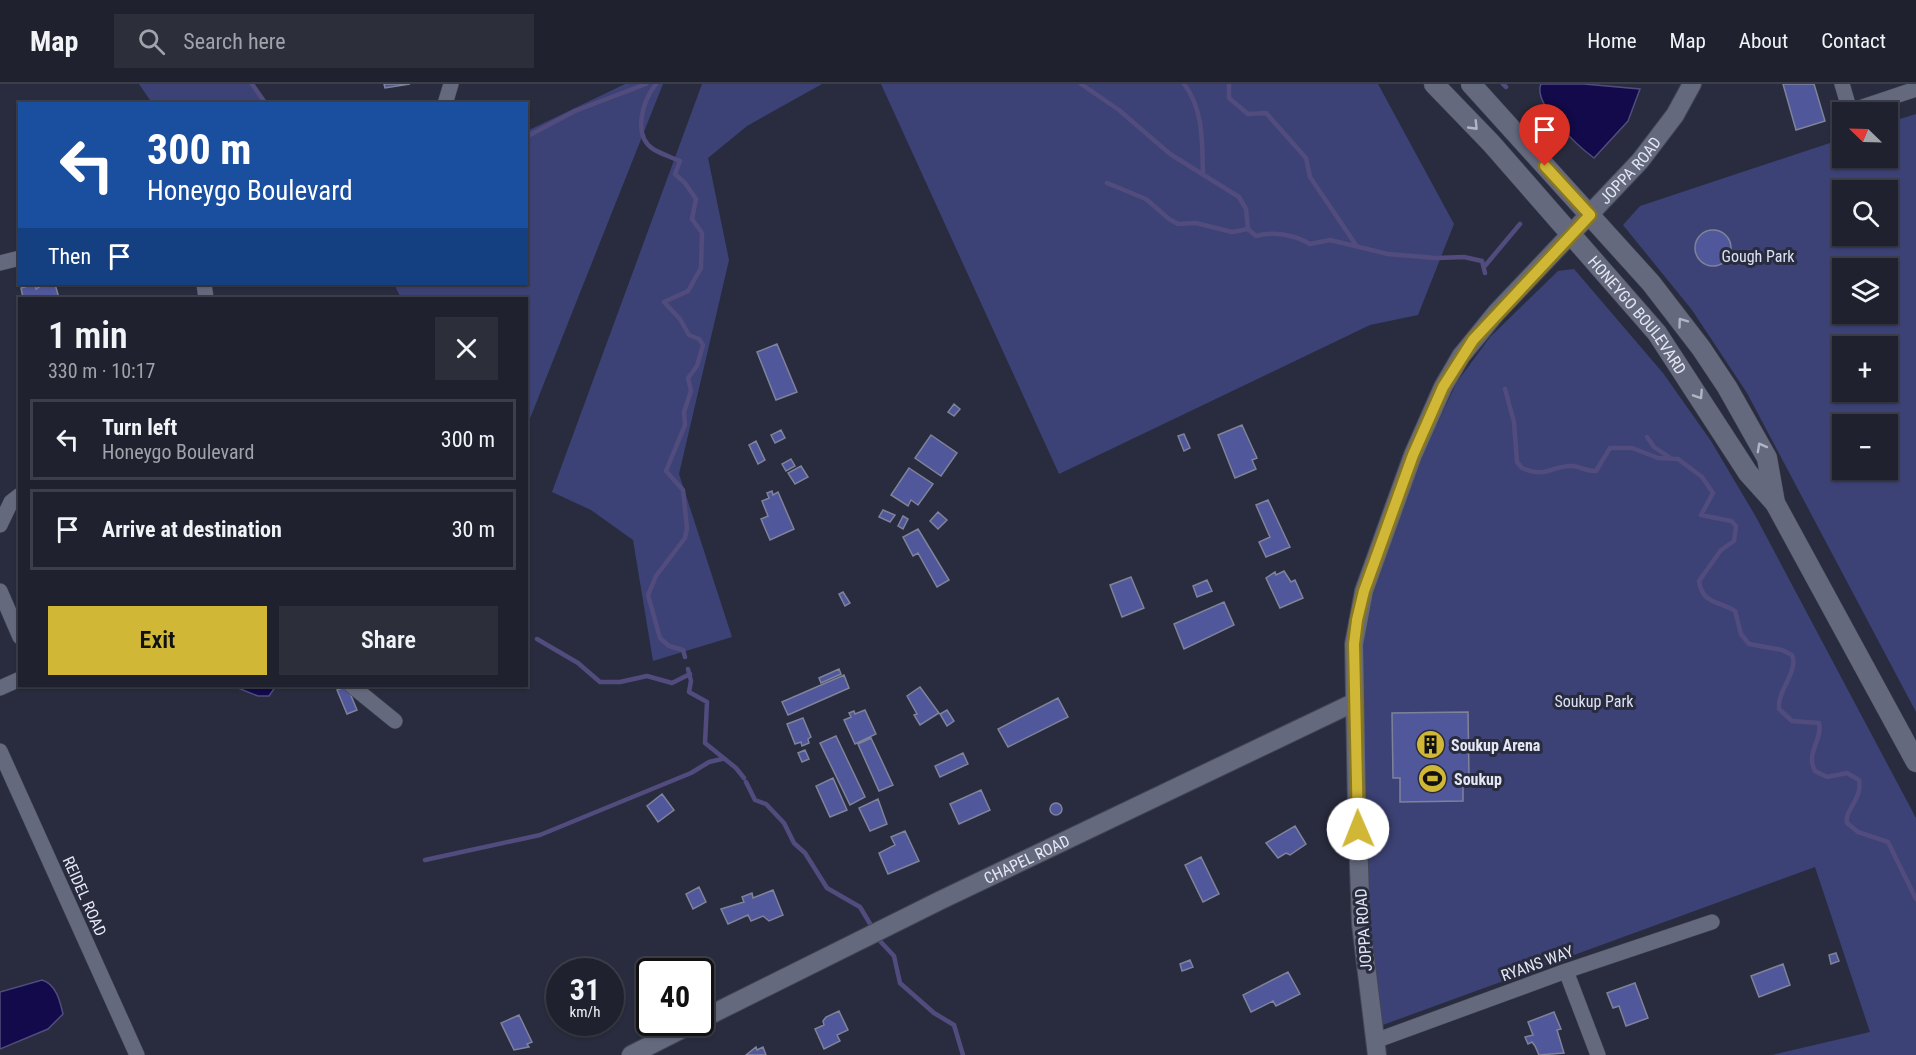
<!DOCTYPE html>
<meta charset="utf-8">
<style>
:root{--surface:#1f212e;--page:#2c2e3a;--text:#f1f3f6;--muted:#a1a3aa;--line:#3c3e4a;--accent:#d1b736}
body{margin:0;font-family:"Roboto Condensed",sans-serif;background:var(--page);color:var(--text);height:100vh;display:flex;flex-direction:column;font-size:22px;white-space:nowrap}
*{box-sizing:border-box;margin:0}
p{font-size:20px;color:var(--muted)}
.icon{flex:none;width:33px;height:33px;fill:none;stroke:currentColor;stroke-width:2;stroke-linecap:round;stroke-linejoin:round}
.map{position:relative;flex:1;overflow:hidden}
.details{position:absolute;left:18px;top:213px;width:510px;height:390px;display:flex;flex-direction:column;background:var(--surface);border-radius:0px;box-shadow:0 2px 4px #0004,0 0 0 2px var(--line)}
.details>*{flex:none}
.hud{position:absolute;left:18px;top:18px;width:510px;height:183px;border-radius:0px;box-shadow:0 2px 4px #0004,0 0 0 2px var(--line);background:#1a4fa0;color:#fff;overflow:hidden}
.needle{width:39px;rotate:293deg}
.controls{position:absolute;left:1832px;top:18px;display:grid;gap:12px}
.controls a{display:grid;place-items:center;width:66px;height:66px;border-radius:0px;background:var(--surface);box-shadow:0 2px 4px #0004,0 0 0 2px var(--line);font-size:30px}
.speed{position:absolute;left:546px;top:874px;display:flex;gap:12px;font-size:30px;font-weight:700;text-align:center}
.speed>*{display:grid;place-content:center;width:78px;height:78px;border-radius:50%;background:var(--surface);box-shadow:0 2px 4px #0004,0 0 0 2px var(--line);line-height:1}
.speed small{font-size:15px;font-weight:400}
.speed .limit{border:3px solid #111;border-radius:9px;background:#fff;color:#111}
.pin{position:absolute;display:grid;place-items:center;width:51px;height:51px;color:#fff;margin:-62px -26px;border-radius:50% 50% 50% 0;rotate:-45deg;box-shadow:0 0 6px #0007}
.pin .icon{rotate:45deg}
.me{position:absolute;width:66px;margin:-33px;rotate:359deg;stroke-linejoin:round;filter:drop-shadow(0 0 4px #0008)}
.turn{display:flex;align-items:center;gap:21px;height:126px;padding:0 30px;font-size:27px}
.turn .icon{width:78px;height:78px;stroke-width:2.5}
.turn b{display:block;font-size:42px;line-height:51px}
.then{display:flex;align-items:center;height:57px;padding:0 30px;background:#0003;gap:12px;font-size:22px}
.round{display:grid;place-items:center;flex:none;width:63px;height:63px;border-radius:0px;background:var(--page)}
.summary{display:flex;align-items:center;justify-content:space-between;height:102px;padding:0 30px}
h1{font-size:36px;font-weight:600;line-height:45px}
.button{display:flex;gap:12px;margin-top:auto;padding:12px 30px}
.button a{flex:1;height:69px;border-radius:0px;background:var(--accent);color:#111;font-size:24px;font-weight:600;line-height:69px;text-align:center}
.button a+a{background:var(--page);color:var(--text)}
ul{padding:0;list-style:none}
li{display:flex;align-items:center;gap:18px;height:81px;margin:0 12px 9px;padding:0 18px;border:3px solid var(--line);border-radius:0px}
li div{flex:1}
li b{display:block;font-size:22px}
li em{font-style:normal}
header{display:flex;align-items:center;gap:36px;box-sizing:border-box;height:84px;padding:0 30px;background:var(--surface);border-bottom:2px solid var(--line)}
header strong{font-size:28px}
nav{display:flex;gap:33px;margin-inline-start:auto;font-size:21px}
.search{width:420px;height:54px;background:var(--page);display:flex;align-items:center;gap:15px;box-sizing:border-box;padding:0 21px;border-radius:0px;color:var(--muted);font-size:22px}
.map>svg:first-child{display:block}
</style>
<header>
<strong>Map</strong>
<div class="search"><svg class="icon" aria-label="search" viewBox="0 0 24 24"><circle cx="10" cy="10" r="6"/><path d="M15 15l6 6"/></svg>Search here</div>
<nav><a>Home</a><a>Map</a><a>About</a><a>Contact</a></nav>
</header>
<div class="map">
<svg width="1916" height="971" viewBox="0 0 1916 971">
<rect width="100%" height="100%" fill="#292c3e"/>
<path fill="#3c4275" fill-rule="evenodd" d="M139,0H252L263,19H152Z
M625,0H663L527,342L526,214H401L394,200H526L527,47Z
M702,0H822L747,42L708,74L729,176L679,390L732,553L653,577L633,456L591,426L552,408Z
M881,0H1378L1454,140L1418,231L1370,241L1059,390Z
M1916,30V628L1747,309L1692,226L1623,141L1640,122L1842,55V74H1887V39ZM1842,106H1887V152H1842ZM1842,184H1887V230H1842ZM1887,262V308H1842V262ZM1887,340V386H1842V340Z
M1574,185L1663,289L1711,357L1756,433L1916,734V971H1772L1870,948L1815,783L1380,942L1368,832L1362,573L1368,530L1379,483L1413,391L1457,298L1490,253L1558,187Z"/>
<path fill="#120a4a" stroke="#514c7d" stroke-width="1.5" d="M1541,0H1584L1640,5L1628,37L1594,74C1579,63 1532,20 1541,0Z
M233,602H276L269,612H258Z
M42,896C56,900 60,917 63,930L48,945L0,965V908Z"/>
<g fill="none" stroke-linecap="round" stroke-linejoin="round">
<path stroke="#514c7d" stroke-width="4.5" d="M252,0L266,20
M656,0C643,16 632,51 653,65C661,70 671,73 680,77L675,90L685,99L696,115L692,135L702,149L701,184L688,207L664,218L680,235L689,251L699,255L703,261L697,282L688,294L691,307L684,328L685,341L666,387L683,406L687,444L685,454L656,492L648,511L660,554L669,562L683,566L685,573
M1081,0L1119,26L1170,70L1239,113L1246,125L1248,145L1256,152C1274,147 1295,151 1310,160L1330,156L1388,170L1436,174L1464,173L1482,177L1485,189
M1184,0C1204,26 1202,59 1203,91
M1229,0V14L1248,30L1266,29L1306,74L1310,93L1356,161
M1503,0L1506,3
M526,53L575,27L646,0
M1107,99L1146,115L1169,135L1178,140L1196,139L1232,148L1248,145
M1484,183L1520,140
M1505,305L1514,338L1517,378L1522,384C1548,395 1551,381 1573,382C1581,383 1587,388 1596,387L1610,364H1632L1658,374L1678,375L1702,393L1713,409L1701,431L1731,437L1736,442L1734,457L1721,466L1699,497C1702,520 1719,517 1735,527L1741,550L1749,560L1782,566L1792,571C1799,588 1777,606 1779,625L1792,637L1819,639C1823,656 1805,669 1815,687L1827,693L1847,689L1859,696C1863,715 1844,726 1847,739L1858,748L1888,758L1916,815
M1647,353L1654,363L1669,373
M537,555L578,579L600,598H620L647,592L672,599L690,590
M688,585L691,597L689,608L707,618L705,659L736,684L744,694
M746,698L755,716L766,720L784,739L794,759L805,769L827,804L860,823L872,843
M425,776L540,751L691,689L709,678L722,675
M880,857L894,872L900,899L934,929L954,941L963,971"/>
</g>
<path fill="#50579b" stroke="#7f8399" stroke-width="1.5" d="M384,0H410L385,4Z
M1783,0H1814L1825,37L1796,46Z
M1695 164a18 18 0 1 1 36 0a18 18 0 1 1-36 0Z
M35,200L36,205L44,200H55L59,214H23L21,204Z
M777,260L797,308L776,316L757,268Z
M954,320L960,325L954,332L948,328Z
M1242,341L1257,374L1252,376L1256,385L1235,394L1218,351Z
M781,346L785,354L775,359L771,351Z
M1184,350L1190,364L1184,367L1178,352Z
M931,351L957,369L941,392L915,374Z
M756,357L765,376L758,380L749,361Z
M791,375L795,382L786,387L782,380Z
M801,382L808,393L795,400L788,389Z
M909,384L933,400L918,421L911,416L908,422L891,411Z
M772,407L773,411L778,408L794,445L770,456L761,435L768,432L762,417L769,414L767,409Z
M1268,416L1290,463L1266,473L1259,458L1270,453L1256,421Z
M883,426L895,431L890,438L879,433Z
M938,428L947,436L938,445L930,437Z
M903,432L908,435L903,445L898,442Z
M918,445L949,496L937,503L918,469L913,472L903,453Z
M1284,487L1291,498L1295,496L1303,514L1280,524L1266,494L1275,488L1276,491Z
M1131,493L1144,524L1122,533L1110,501Z
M1207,496L1212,507L1197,513L1193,502Z
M843,508L850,519L845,522L839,510Z
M1224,518L1234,541L1184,565L1174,540Z
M839,585L841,590L821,599L819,594Z
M844,591L849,604L788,631L782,618Z
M347,602L357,626L347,630L337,606Z
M920,603L939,629L920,641L914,631L917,630L907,612Z
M1058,614L1068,633L1008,663L998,645Z
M865,626L876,650L855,660L844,636L851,633L849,629L854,627L855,630Z
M947,626L954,637L947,642L940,630Z
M1468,628L1469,692H1463V717L1400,718V694H1393L1392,629Z
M803,634L811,653L808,655L809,659L802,662L801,658L795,660L787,640Z
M836,652L865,713L850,721L820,659Z
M871,654L893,701L879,707L858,660Z
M805,666L809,675L802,678L798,669Z
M963,669L968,680L940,693L935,682Z
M833,694L847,726L830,733L816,702Z
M981,706L990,726L959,740L950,720Z
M662,710L674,726L658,738L647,722Z
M878,715L887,740L870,747L859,724Z
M1050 725a6 6 0 1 1 12 0a6 6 0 1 1-12 0Z
M1295,742L1306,760L1290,771L1286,769L1278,774L1266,759Z
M905,747L919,777L888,790L879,769L895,761L891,753Z
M1201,773L1219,810L1203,818L1185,781Z
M699,803L706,818L693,825L686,810Z
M773,806L783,831L769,837L763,832L751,837L748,831L728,840L721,825L744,818L742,813L752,809L753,814Z
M1836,869L1839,877L1831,880L1829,871Z
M1190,876L1193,883L1182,887L1180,880Z
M1783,880L1790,901L1759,913L1751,892Z
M1288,888L1300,910L1276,922L1273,917L1251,928L1243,911Z
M1635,899L1648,934L1626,942L1619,922L1613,924L1607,909Z
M839,927L848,946L837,951L840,957L824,965L815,945L824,941L823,937L826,933Z
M1554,928L1561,945L1557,946L1564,969L1539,971L1535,962L1532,958L1528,960L1525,953L1533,951L1528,938Z
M519,931L532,958L527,960L529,963L514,966L501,939Z
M756,963L757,966L763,963L766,971H746Z"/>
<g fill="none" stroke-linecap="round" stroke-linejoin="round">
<defs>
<path id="minor" d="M1842,0L1850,27L1916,5
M445,20L451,0
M0,179L20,174
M204,200L206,214
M0,441L11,418L20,411
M0,507L20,553
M352,602L395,637
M0,604L20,595
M0,667L137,971
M1566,887L1598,971
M1375,957L1566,887L1712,838"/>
<g id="tertiary">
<path id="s1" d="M700,936L941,816L1355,618"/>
<path d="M631,971L694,939"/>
<path id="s2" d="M1377,971L1361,840L1357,726L1354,560L1364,507L1413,371L1443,303L1461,272L1496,229L1640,77L1675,31L1692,0"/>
</g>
<g id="secondary">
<path id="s3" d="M1434,0L1491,59L1657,249L1748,389L1775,419L1916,678"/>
<path d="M1471,0L1651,199L1701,264L1727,303L1767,374L1775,419"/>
</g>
</defs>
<use href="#minor" stroke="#444756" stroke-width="16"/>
<use href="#tertiary" stroke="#444756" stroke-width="20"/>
<use href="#secondary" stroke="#444756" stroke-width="21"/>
<use href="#minor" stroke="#65697d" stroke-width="15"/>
<use href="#tertiary" stroke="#65697d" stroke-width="18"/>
<use href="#secondary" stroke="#65697d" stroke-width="20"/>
</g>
<defs><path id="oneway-chevron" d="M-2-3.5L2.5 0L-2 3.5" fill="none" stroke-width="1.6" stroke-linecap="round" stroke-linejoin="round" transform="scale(1.5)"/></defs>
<g stroke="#b1b5c4">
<use href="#oneway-chevron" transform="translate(1474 42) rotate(46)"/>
<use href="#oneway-chevron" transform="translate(1682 238) rotate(-126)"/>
<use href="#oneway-chevron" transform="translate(1699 311) rotate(57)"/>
<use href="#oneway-chevron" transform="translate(1761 363) rotate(-119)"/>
</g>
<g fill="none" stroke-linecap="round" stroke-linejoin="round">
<defs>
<path id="route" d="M1358,745L1354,560L1357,536L1364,507L1413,371L1443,303L1473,256L1590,131L1545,82"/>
</defs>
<use href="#route" stroke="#887723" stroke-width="15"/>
<use href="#route" stroke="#d1b736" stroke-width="10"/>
</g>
<defs>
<symbol id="building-disc" viewBox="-11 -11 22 22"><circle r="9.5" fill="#d1b736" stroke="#292c3e"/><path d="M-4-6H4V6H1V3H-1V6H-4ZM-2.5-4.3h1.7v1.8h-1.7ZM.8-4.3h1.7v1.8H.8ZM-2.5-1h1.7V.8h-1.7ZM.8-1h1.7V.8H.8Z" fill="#111"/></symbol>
<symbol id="stadium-disc" viewBox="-11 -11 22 22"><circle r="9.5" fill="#d1b736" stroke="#292c3e"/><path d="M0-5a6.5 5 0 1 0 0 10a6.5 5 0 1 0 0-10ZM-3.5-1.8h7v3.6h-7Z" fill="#111"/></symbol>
</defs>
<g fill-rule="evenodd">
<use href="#building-disc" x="1414" y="644" width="33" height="33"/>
<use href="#stadium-disc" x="1416" y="678" width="33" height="33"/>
</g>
<g text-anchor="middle" stroke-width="6" stroke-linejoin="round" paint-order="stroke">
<g font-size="16" fill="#e4e7f3" stroke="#292c3e">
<text dy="6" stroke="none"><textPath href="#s2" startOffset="972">JOPPA ROAD</textPath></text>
<text dy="6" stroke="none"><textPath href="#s3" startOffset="308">HONEYGO BOULEVARD</textPath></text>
<text dy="6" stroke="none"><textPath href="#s1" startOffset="364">CHAPEL ROAD</textPath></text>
<text transform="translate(85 812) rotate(66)" y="6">REIDEL ROAD</text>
<text transform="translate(1363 846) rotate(-94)" y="6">JOPPA ROAD</text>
<text transform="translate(1537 879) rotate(-20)" y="6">RYANS WAY</text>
</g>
<g font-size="16" fill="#dde1f5" stroke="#292c3e">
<text x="1758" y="178">Gough Park</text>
<text x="1594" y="623">Soukup Park</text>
</g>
<g font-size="16" font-weight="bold" fill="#e4e7f3" stroke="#292c3e" text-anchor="start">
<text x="1451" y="667">Soukup Arena</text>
<text x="1454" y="701">Soukup</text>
</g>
</g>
</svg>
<div class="controls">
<a><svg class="needle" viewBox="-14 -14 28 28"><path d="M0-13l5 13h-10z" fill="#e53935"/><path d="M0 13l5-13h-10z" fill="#a1a3aa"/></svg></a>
<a><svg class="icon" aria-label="search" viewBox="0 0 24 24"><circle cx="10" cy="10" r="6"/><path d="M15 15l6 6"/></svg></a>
<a><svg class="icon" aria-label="layers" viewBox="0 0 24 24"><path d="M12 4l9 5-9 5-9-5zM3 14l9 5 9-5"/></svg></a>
<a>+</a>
<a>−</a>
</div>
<div class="speed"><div>31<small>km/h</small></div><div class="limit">40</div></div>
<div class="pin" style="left:1545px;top:82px;background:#d93025"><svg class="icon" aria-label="arrive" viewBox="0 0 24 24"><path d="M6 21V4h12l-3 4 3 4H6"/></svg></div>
<svg class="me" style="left:1358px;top:745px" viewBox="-20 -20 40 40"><circle r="19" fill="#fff"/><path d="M0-13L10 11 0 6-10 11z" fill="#d1b736"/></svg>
<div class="hud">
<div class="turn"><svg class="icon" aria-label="left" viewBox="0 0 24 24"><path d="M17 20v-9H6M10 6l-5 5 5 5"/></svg><div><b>300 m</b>Honeygo Boulevard</div></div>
<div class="then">Then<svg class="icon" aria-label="arrive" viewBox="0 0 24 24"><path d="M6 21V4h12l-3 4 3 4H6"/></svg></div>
</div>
<section class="details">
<div class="summary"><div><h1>1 min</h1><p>330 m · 10:17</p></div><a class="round"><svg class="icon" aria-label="close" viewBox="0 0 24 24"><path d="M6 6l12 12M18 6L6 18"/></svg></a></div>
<ul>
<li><svg class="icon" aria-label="left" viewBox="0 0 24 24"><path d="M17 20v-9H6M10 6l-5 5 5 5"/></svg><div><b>Turn left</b><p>Honeygo Boulevard</p></div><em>300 m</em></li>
<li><svg class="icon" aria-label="arrive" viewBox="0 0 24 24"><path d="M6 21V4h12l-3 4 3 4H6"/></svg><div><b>Arrive at destination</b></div><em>30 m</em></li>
</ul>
<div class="button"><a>Exit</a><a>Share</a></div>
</section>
</div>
